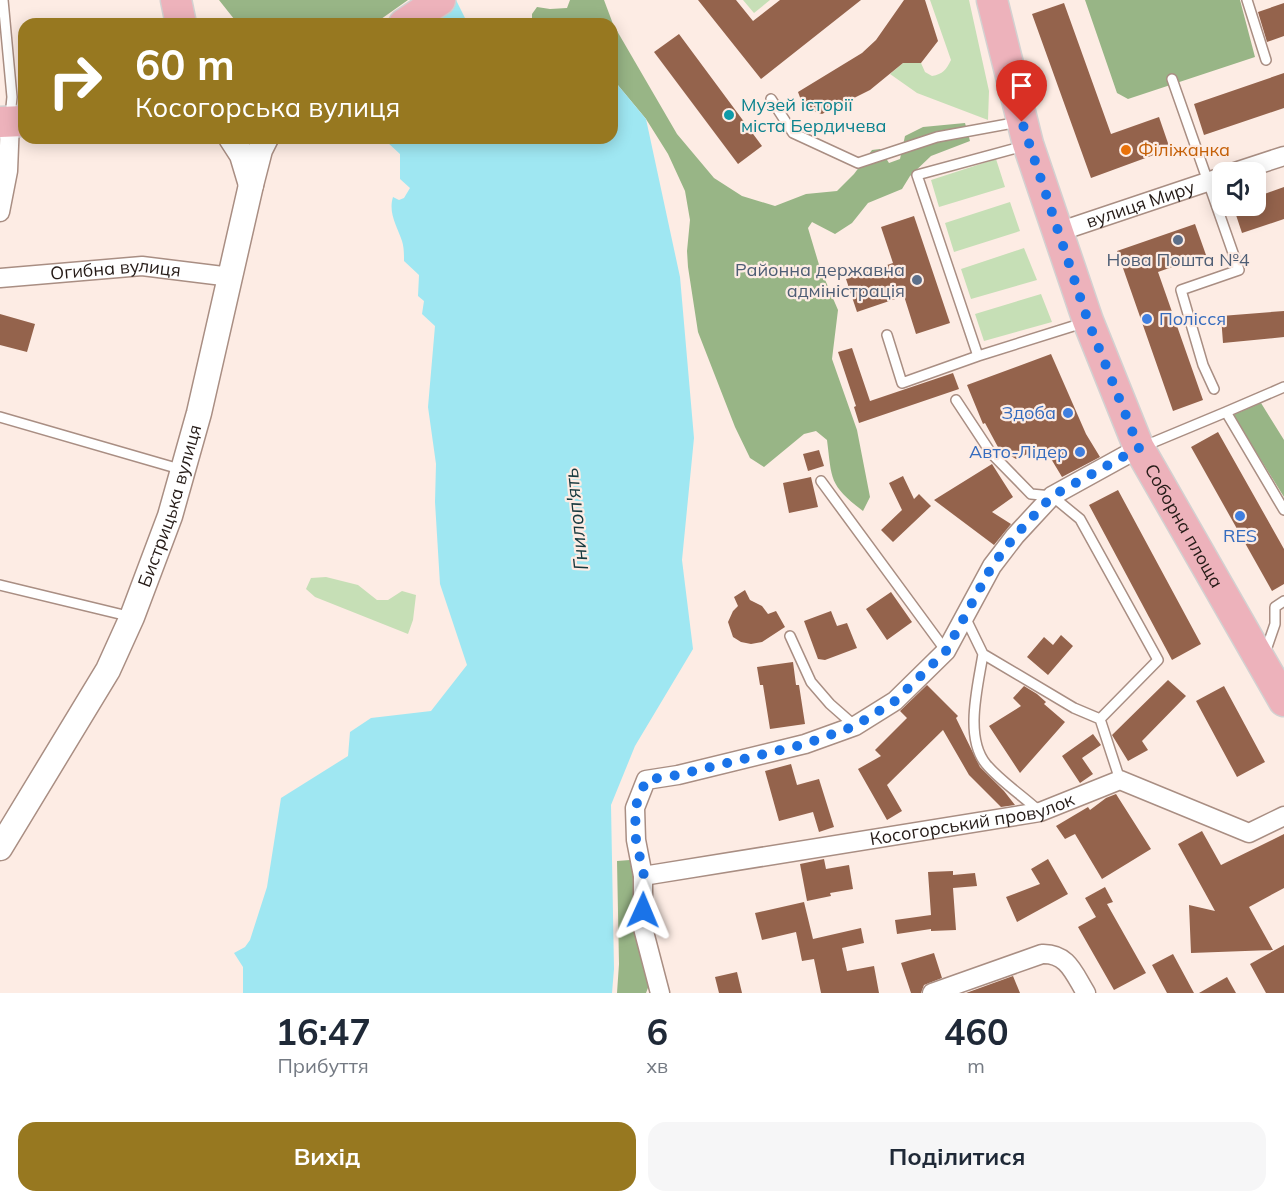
<!DOCTYPE html>
<html lang="uk">
<meta charset="utf-8">
<style>
:root{--surface:#fff;--page:#f6f6f7;--text:#1f2937;--muted:#747a83;--accent:#977820}
body{margin:0;font-family:Mulish,sans-serif;background:var(--page);color:var(--text);height:100vh;display:flex;flex-direction:column;font-size:22px;white-space:nowrap}
*{box-sizing:border-box;margin:0}
p{font-size:20px;color:var(--muted)}
.icon{flex:none;width:33px;height:33px;fill:none;stroke:currentColor;stroke-width:2;stroke-linecap:round;stroke-linejoin:round}
.map{position:relative;height:993px;overflow:hidden}
.drawer{display:flex;flex-direction:column;background:var(--surface);flex:1}
.drawer>*{flex:none}
.banner{position:absolute;left:18px;top:18px;width:600px;height:126px;border-radius:18px;box-shadow:0 3px 15px #0003;background:#977820;color:#fff;overflow:hidden}
.tools{position:absolute;left:1212px;top:162px;display:grid;gap:12px}
.tools a{display:grid;place-items:center;width:54px;height:54px;border-radius:12px;background:var(--surface);box-shadow:0 3px 15px #0003;font-size:30px}
.pin{position:absolute;display:grid;place-items:center;width:51px;height:51px;color:#fff;margin:-62px -26px;border-radius:50% 50% 50% 0;rotate:-45deg;box-shadow:0 0 6px #0007}
.pin .icon{rotate:45deg}
.me{position:absolute;width:66px;margin:-33px;rotate:1deg;stroke-linejoin:round;filter:drop-shadow(0 0 4px #0008)}
.turn{display:flex;align-items:center;gap:21px;height:126px;padding:0 18px;font-size:27px}
.turn .icon{width:78px;height:78px;stroke-width:2.5}
.turn b{display:block;font-size:42px;line-height:51px}
.eta{display:flex;justify-content:space-evenly;align-items:center;height:102px;text-align:center}
.eta b{font-size:36px;font-weight:700;line-height:42px}
.button{display:flex;gap:12px;margin-top:auto;padding:12px 18px}
.button a{flex:1;height:69px;border-radius:18px;background:var(--accent);color:#fff;font-size:24px;font-weight:700;line-height:69px;text-align:center}
.button a+a{background:var(--page);color:var(--text)}
.map>svg:first-child{display:block}
</style>
<div class="map">
<svg width="1284" height="993" viewBox="0 0 1284 993">
<rect width="100%" height="100%" fill="#fdece4"/>
<path fill="#c6dfb6" d="M743,0H770L754,13Z
M930,0H969L989,91L988,120L917,93L890,74L903,63H921L925,72L932,76C943,74 946,70 951,60Z
M996,159L1005,187L939,207L931,180Z
M1010,202L1020,231L954,252L945,223Z
M1024,248L1037,280L971,299L961,269Z
M1041,294L1052,322L984,341L975,314Z
M326,577L358,585L377,600H388L402,591L416,595L413,620L408,634L315,597L306,589L311,578Z"/>
<path fill="#98b586" d="M219,0H408L374,24H238Z
M570,0H604L613,24L677,134L714,178L742,196L775,206L806,194L837,191L854,174L872,150L880,149L889,163L900,159L905,136L923,127L965,123L970,141L931,156L910,176L902,189L868,203L852,223L835,234L812,222L808,228L820,268L838,310L832,359L857,430L870,497L863,511C829,485 832,480 827,440L816,431L804,434L764,467L750,458L735,427L698,332L688,267L687,251L690,220L685,191L668,154L646,119L612,78V24H532V14L537,7L550,9L567,8Z
M1085,0H1240L1255,57L1128,99L1117,93Z
M1261,403L1284,440V497L1233,415Z
M630,860L637,875L651,980L646,993H617L619,964L617,861Z"/>
<path fill="#9fe7f2" d="M426,0H456L468,24H443Z
M612,78L646,119L680,277L694,438L682,560L693,649L635,746L611,805L614,969L612,993H243V967L234,953L245,947L250,940L267,887L281,798L348,756L350,732L371,718L431,711L467,665L440,584L435,502L436,464L428,407L435,326L422,314L424,301L418,296L419,275L404,261C404,254 404,247 402,241C397,226 388,213 393,197L399,200L404,198L410,188L400,179V154L387,142V138H612Z"/>
<path fill="#94634c" d="M698,0H736L753,21L780,0H861L761,79Z
M904,0H925L938,41L921,63H903L870,90L822,114L804,108L798,92L862,53L876,40Z
M1064,3L1111,134L1159,117L1170,149L1091,178L1032,14Z
M1284,3V36L1267,42L1258,12Z
M679,34L762,146L738,164L654,52Z
M1284,73V108L1204,135L1194,104Z
M1284,187V219L1242,233L1233,206H1256V197Z
M914,216L950,323L916,334L904,296L857,312L846,279L893,263L881,227Z
M1195,224L1206,255L1158,272L1203,400L1173,411L1117,251Z
M1284,311V337L1223,343L1221,316Z
M0,314L35,324L27,352L0,345Z
M852,348L870,401L953,373L959,389L859,423L854,407L856,406L838,352Z
M1051,354L1086,434L1100,457L1062,477L1044,447L1016,459L999,449L985,423L983,424L967,385Z
M1218,432L1284,549V584L1272,591L1191,447Z
M819,450L824,466L808,471L803,454Z
M992,464L1013,497L992,512L1011,524L994,545L934,500Z
M903,476L914,499L919,494L931,506L893,542L881,530L902,510L889,483Z
M811,477L818,507L789,513L783,483Z
M1118,490L1201,644L1172,660L1089,505Z
M745,590L750,600L762,606L768,614L776,611L785,627L762,642L751,644L741,642L733,637L728,622L733,611L738,606L734,597Z
M891,592L912,622L887,640L866,609Z
M831,611L837,626L847,623L857,648L825,660L818,659L804,621Z
M1061,635L1073,646L1048,675L1027,657L1044,637L1053,645Z
M793,662L796,685H799L805,724L770,729L763,685H760L757,667Z
M1168,680L1186,696L1142,741L1148,750L1128,761L1112,735Z
M927,685L958,716L956,718L980,767L1004,791L1015,805L1001,807L969,775L943,730L887,785L902,811L887,820L858,769L881,756L875,750L907,718L900,711Z
M1024,686L1037,694L1046,702L1044,704L1065,722L1020,773L989,726L1021,706L1013,698Z
M1224,686L1265,762L1237,777L1196,701Z
M1093,734L1101,745L1082,758L1093,774L1080,783L1062,756Z
M791,764L797,785L819,779L834,827L819,832L813,812L779,821L765,771Z
M1116,794L1151,849L1102,879L1075,834L1065,839L1056,826L1088,807L1090,810L1106,798Z
M1202,831L1221,865L1284,834V888L1249,907L1273,950L1191,953L1189,905L1215,911L1178,844Z
M824,859L826,869L849,865L853,889L830,893L831,896L807,901L800,864Z
M1048,859L1068,894L1017,922L1006,897L1040,884L1031,869Z
M953,871V875L975,873L977,886L953,888L956,930L931,931V929L897,934L895,920L931,915L928,872Z
M1105,887L1113,902L1107,904L1146,973L1114,990L1078,927L1096,917L1085,898Z
M804,902L813,939L861,928L864,943L842,948L847,971L874,966L879,993H821L814,959L802,961L796,932L762,940L755,913Z
M1284,945V993H1266L1250,964Z
M934,953L942,978L924,985L921,993H911L901,963Z
M1173,954L1194,993H1167L1152,965Z
M737,972L742,993H719L715,977Z
M1013,976L1020,993H966Z
M1227,977L1236,993H1199Z"/>
<g fill="none" stroke-linecap="round" stroke-linejoin="round">
<defs>
<path id="service" d="M3,0L12,97L10,117
M1247,0L1266,60
M1172,79L1239,270L1181,290L1203,365L1214,389
M771,99L793,133L858,163L937,137L1019,122
M1024,146L917,175L978,356L1083,323
M887,335L902,383L978,356
M956,400L991,453L1031,494L1052,496L1080,519L1158,660L1100,719L1074,708L983,654L965,617
M1226,412L1284,387
M0,417L183,470
M1142,447L1226,412L1284,510
M821,481L946,651
M0,585L132,617
M790,636L811,682L830,704L855,726
M1265,653L1275,624V607L1284,601
M983,654C978,686 964,737 986,764C1000,781 1023,796 1039,811
M1100,719L1120,780"/>
<g id="minor">
<path d="M1235,172L1284,156"/>
<path d="M0,212L8,171L10,121"/>
<path id="s1" d="M1058,232L1222,177"/>
<path id="s2" d="M0,278L142,266L231,277"/>
<path id="s3" d="M643,876L1040,812L1120,780L1249,833L1284,816"/>
<path d="M660,993L643,928V876L636,840L635,808L646,780L678,775L805,744L855,726L895,701L946,651L992,566L1015,536L1052,496L1139,448"/>
<path d="M932,993L1042,954C1068,953 1074,974 1086,993"/>
</g>
<g id="tertiary">
<path d="M231,138L242,155L251,185"/>
<path id="s4" d="M0,848L108,670L132,617L170,516L199,413L251,185L260,150L266,138"/>
</g>
<g id="primary">
<path d="M176,0L181,24"/>
<path id="s5" d="M992,0L1028,144L1088,321L1139,448L1284,701"/>
<path d="M404,24L440,0"/>
<path d="M0,122L24,121"/>
</g>
</defs>
<use href="#service" stroke="#a98e83" stroke-width="12"/>
<use href="#minor" stroke="#a98e83" stroke-width="21"/>
<use href="#tertiary" stroke="#a98e83" stroke-width="27"/>
<use href="#primary" stroke="#d3d1d1" stroke-width="33"/>
<use href="#service" stroke="#fff" stroke-width="9"/>
<use href="#minor" stroke="#fff" stroke-width="18"/>
<use href="#tertiary" stroke="#fff" stroke-width="24"/>
<use href="#primary" stroke="#edb2bb" stroke-width="30"/>
</g>
<g fill="none" stroke-linecap="round" stroke-linejoin="round">
<path stroke="#1a73e8" stroke-width="10" stroke-dasharray="0 18" d="M643,910L644,876L636,840L635,808L646,780L678,775L805,744L855,726L895,701L946,651L992,566L1015,536L1052,496L1139,448L1088,321L1022,122"/>
</g>
<circle fill="#0f9aa8" stroke="#fdece4" stroke-width="2" cx="729" cy="115" r="6"/>
<circle fill="#e8710a" stroke="#fdece4" stroke-width="2" cx="1126" cy="150" r="6"/>
<g fill="#5c6f8a" stroke="#fdece4" stroke-width="2">
<circle cx="1178" cy="240" r="6"/>
<circle cx="917" cy="280" r="6"/>
</g>
<g fill="#3f7fe0" stroke="#fdece4" stroke-width="2">
<circle cx="1147" cy="319" r="6"/>
<circle cx="1068" cy="413" r="6"/>
<circle cx="1080" cy="452" r="6"/>
<circle cx="1240" cy="516" r="6"/>
</g>
<g text-anchor="middle" stroke-width="4.5" stroke-linejoin="round" paint-order="stroke">
<g font-size="18" fill="#0d838f" stroke="#fdece4" text-anchor="start">
<text x="741" y="111">Музей історії<tspan x="741" dy="21">міста Бердичева</tspan></text>
</g>
<g font-size="18" fill="#c56008" stroke="#fdece4" text-anchor="start">
<text x="1138" y="156">Філіжанка</text>
</g>
<g font-size="18" fill="#251b17" stroke="#fdece4">
<text dy="6" stroke="none"><textPath href="#s1" startOffset="87">вулиця Миру</textPath></text>
<text dy="6" stroke="none"><textPath href="#s2" startOffset="116">Огибна вулиця</textPath></text>
<text dy="6" stroke="none"><textPath href="#s4" startOffset="384">Бистрицька вулиця</textPath></text>
<text dy="6" stroke="none"><textPath href="#s5" startOffset="562">Соборна площа</textPath></text>
<text dy="6" stroke="none"><textPath href="#s3" startOffset="334">Косогорський провулок</textPath></text>
</g>
<g font-size="18" fill="#4e5e75" stroke="#fdece4">
<text x="1178" y="266">Нова Пошта №4</text>
<text x="905" y="276" text-anchor="end">Районна державна<tspan x="905" dy="21">адміністрація</tspan></text>
</g>
<g font-size="18" fill="#366cbe" stroke="#fdece4" text-anchor="end">
<text x="1159" y="325" text-anchor="start">Полісся</text>
<text x="1056" y="419">Здоба</text>
<text x="1068" y="458">Авто-Лідер</text>
<text x="1240" y="542" text-anchor="middle">RES</text>
</g>
<g font-size="20" font-style="italic" fill="#16393e" stroke="#fdece4">
<text transform="translate(576 519) rotate(-96)" y="7">Гнилоп'ять</text>
</g>
</g>
</svg>
<div class="tools">
<a><svg class="icon" aria-label="sound" viewBox="0 0 24 24"><path d="M4 9h4l5-4v14l-5-4H4zM17 9q2 3 0 6"/></svg></a>
</div>
<div class="pin" style="left:1022px;top:122px;background:#d93025"><svg class="icon" aria-label="arrive" viewBox="0 0 24 24"><path d="M6 21V4h12l-3 4 3 4H6"/></svg></div>
<svg class="me" style="left:643px;top:910px" viewBox="-20 -20 40 40"><path d="M0-17L14 15 0 8-14 15z" fill="#1a73e8" stroke="#fff" stroke-width="4"/></svg>
<div class="banner">
<div class="turn"><svg class="icon" aria-label="right" viewBox="0 0 24 24"><path d="M7 20v-9h11M14 6l5 5-5 5"/></svg><div><b>60 m</b>Косогорська вулиця</div></div>
</div>
</div>
<section class="drawer">
<div class="eta">
<div><b>16:47</b><p>Прибуття</p></div>
<div><b>6</b><p>хв</p></div>
<div><b>460</b><p>m</p></div>
</div>
<div class="button"><a>Вихід</a><a>Поділитися</a></div>
</section>
